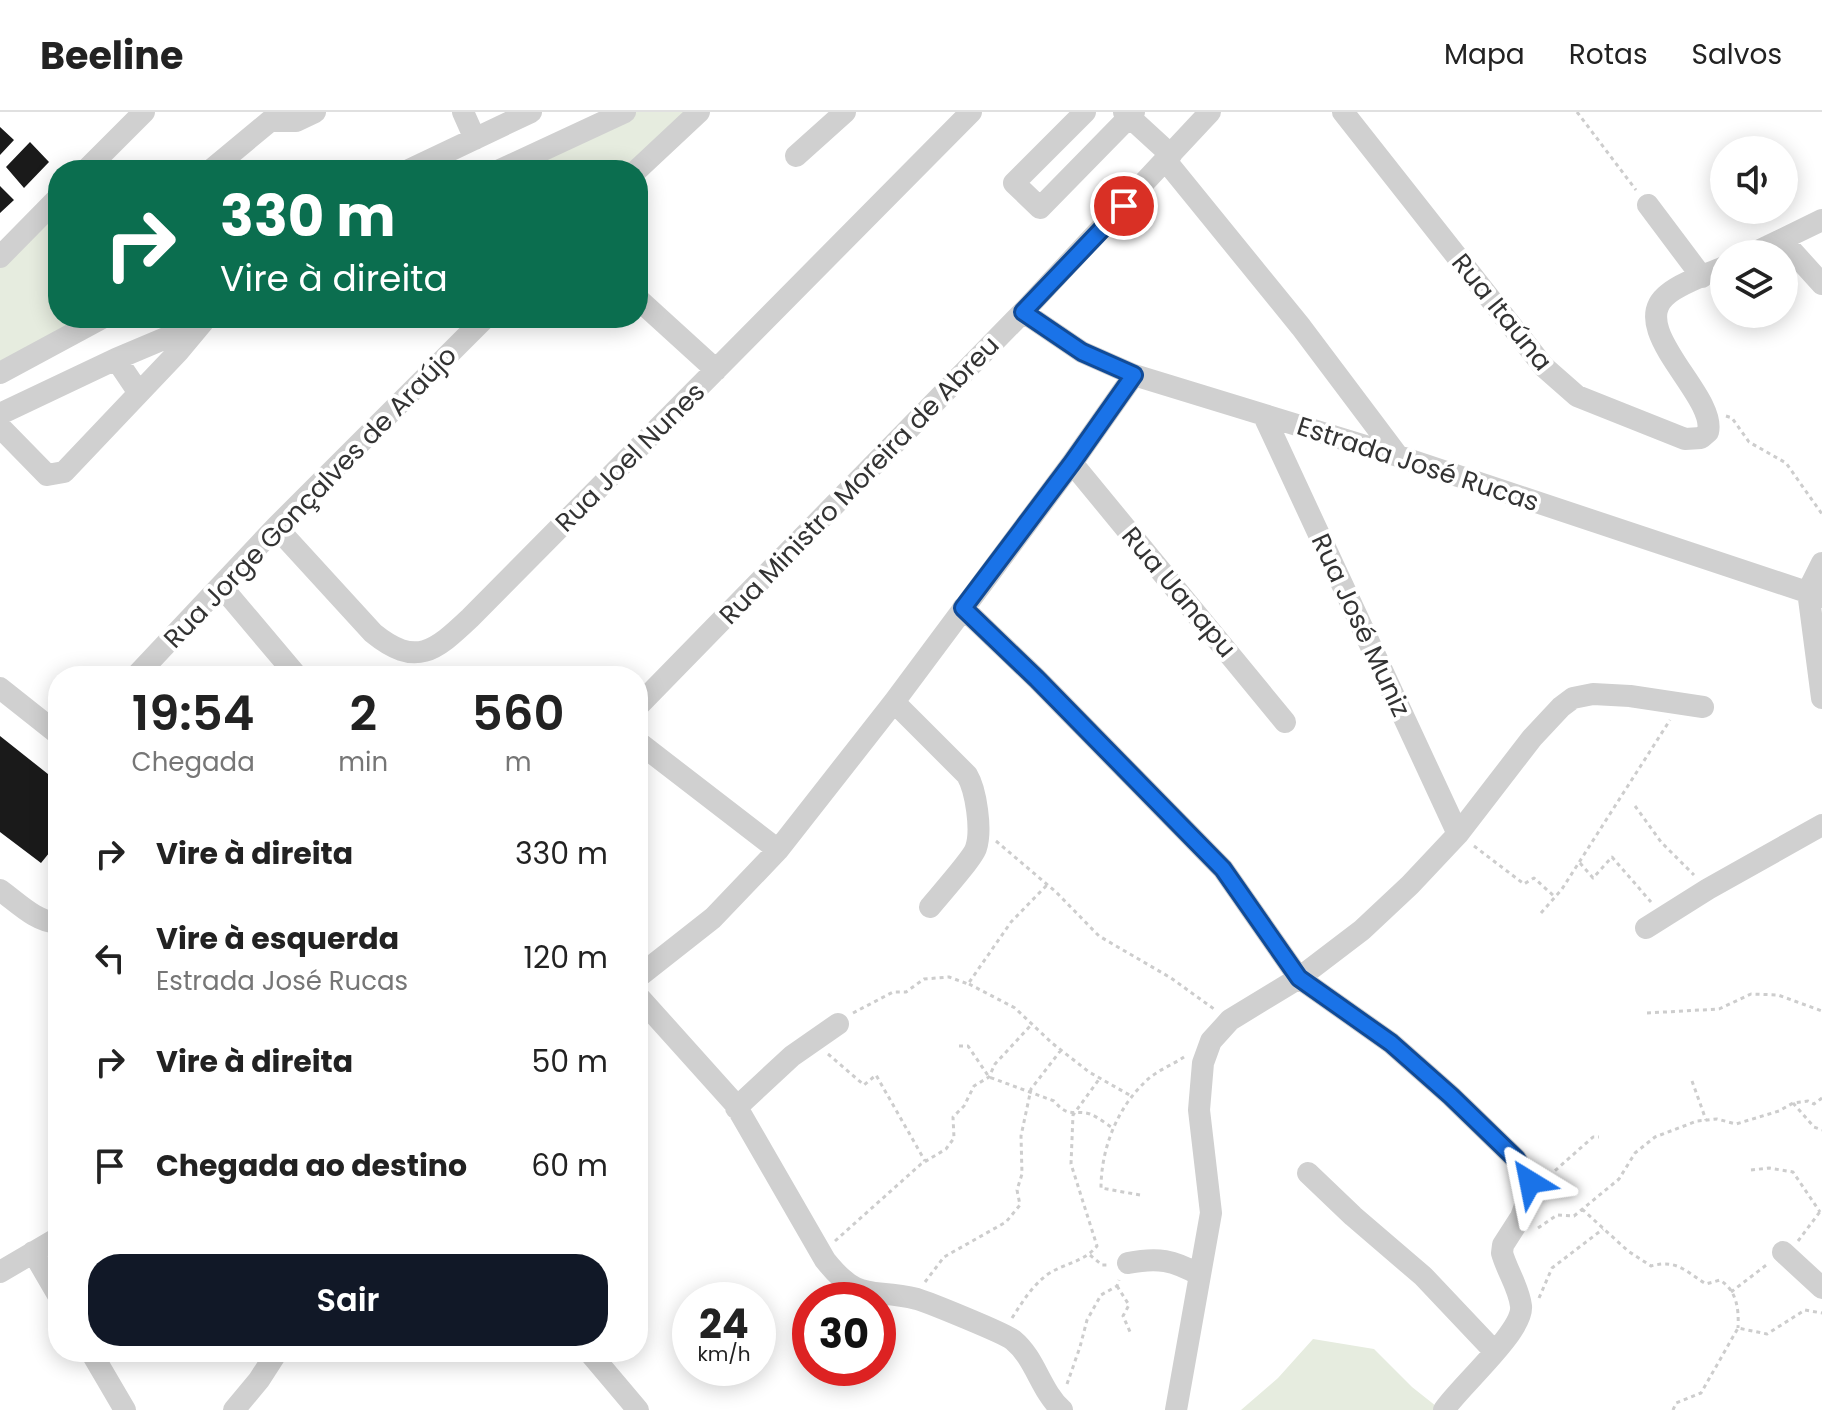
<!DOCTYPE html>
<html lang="pt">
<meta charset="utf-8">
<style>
:root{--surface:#fff;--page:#f6f6f6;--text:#222;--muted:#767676;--line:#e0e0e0;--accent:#111827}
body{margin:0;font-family:Poppins,sans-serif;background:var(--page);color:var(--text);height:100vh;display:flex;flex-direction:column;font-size:30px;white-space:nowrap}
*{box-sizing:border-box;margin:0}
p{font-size:26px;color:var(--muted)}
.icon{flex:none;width:44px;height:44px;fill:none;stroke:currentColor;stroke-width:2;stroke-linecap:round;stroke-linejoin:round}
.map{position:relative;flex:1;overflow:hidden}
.sheet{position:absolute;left:48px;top:554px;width:600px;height:696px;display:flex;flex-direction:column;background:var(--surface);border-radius:32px;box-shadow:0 4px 20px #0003}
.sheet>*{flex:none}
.banner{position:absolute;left:48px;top:48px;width:600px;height:168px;border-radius:32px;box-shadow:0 4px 20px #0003;background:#0b6e4f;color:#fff;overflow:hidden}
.tools{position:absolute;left:1710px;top:24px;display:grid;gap:16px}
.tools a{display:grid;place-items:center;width:88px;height:88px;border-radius:50%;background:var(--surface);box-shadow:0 4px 20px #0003;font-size:40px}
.speed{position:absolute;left:672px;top:1170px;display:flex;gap:16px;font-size:40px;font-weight:700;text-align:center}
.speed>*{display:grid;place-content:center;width:104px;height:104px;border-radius:50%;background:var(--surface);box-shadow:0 4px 20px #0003;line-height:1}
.speed small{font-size:20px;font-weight:400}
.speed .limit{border:12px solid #d22;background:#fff;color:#111}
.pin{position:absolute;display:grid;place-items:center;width:68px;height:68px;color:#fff;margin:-34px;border:4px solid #fff;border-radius:50%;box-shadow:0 2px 8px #0007}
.me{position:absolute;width:88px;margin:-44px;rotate:325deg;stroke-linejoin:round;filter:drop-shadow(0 0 6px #0008)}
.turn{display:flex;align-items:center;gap:28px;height:168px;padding:0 40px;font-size:36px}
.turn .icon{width:104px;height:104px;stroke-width:2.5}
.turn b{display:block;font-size:56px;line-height:68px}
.eta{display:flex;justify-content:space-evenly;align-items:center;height:136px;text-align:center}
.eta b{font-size:48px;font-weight:600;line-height:56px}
.action{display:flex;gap:16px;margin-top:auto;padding:16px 40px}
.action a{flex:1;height:92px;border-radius:32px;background:var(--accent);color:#fff;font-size:32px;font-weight:600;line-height:92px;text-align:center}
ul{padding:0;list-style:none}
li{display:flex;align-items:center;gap:24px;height:104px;padding:0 40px}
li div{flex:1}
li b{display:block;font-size:30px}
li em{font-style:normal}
header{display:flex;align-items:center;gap:48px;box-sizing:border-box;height:112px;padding:0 40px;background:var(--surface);border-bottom:2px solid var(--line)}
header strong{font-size:38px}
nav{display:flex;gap:44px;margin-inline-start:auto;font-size:28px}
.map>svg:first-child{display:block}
</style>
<header>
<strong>Beeline</strong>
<nav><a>Mapa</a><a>Rotas</a><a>Salvos</a></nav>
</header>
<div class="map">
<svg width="1822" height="1298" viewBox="0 0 1822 1298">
<rect width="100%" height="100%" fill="#fff"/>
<path fill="#e6ecdf" d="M634,0H694L632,58H509Z
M58,89V206H86L0,250V149Z
M1313,1227L1374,1237L1412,1275L1441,1298H1241L1278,1266Z"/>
<path fill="#1a1a1a" d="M0,15L14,28L0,43Z
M30,30L49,50L24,76L6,55Z
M0,74L14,88L0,101Z
M0,624L58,670V730L41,751L0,720Z"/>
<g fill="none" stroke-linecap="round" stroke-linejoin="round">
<path stroke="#cdcdcd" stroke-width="3" stroke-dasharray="4 4" stroke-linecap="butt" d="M1577,0L1636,78
M1726,304L1732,306L1749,330L1786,351L1822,402
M1635,694L1661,730L1694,763
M996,729L1056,780L1099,824L1171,866L1214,897
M1474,734L1524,772L1534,766L1555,785
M1580,751L1593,766L1612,745L1651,790
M1541,801L1562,777L1670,608
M969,872L1015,896L1052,931L1089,960L1133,985
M853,901L893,880H906L924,867L949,865L968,872L1011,810L1047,773
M1647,901L1719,897L1751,882L1778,883L1822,899
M959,934H968L989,965L1054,989C1069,1007 1074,997 1090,1002C1098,1005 1106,1012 1113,1016
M828,942L864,973L876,963L925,1049
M1692,969L1706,1008
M1793,991L1814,1015L1822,1018
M1751,1058L1769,1056L1793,1060L1820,1100
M1549,1064L1593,1025H1599
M1140,1083L1101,1076C1101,1037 1117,996 1146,969C1156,959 1172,953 1184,945
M1582,1097L1628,1139L1651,1154C1677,1147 1685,1159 1706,1172L1720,1168C1737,1179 1739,1197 1738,1216
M1538,1116L1557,1103L1574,1104L1619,1067L1635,1041L1655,1025L1697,1009L1717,1007L1736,1012L1779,999L1793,991L1808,989L1814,992L1822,986
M835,1129L921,1052L946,1037L954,1026L953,1005L964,994L974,974L989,965L995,952L1032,912
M1798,1129L1822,1097
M1090,1143L1102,1153H1110
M925,1170L944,1145L1006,1110L1020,1093L1017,1078L1022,1062L1021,1024L1031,977L1061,938
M1117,1174L1129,1193L1123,1204L1131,1222
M1731,1180L1769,1151
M1539,1186L1552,1156L1603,1117
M1012,1206C1023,1189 1032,1174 1048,1162C1065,1151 1084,1150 1097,1134L1071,1052L1073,1003L1100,966
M1067,1272L1080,1235L1087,1208L1101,1183L1117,1174L1119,1168
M1673,1298L1676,1291L1701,1281L1738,1216L1767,1222L1805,1198L1822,1201"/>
<path stroke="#d0d0d0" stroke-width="22" d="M463,0L475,27
M1085,0L1014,71L1040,96L1134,0
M1124,0L1171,43
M1343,0L1544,255L1577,284L1685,327L1701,326L1708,320C1717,283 1624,216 1668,182C1683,170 1706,163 1724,155
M796,44L845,0
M1166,49L1301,215L1398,344
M86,58L144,0
M211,58L270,9H296L315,0
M409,58L531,0
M500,58L625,0
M637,58L699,0
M1648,93L1702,165
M1782,128L1822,172
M1752,142L1822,108
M0,145L58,86
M638,187L716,258
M1023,200L1082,240L1134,263L1398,344L1822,485
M116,247L139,281
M0,261L102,206
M0,302L116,247L199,212
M1264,304L1458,722
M0,315L47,363L64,360L178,240L203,210
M1072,351L1285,610
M276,415L373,521C416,556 435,539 470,506L971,0
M1822,451L1808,479L1822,586
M221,474L297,564
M963,496L1037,567L1223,757L1299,866L1391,931L1451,984L1516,1047L1530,1070V1080L1521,1105L1503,1133L1502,1141C1507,1159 1519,1176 1521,1194C1524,1219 1459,1275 1444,1298
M136,564L276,415L485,206
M0,576L58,622
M894,590L967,663C976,678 982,718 976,736C973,746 939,784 930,795
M638,594L1023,200L1210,0
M638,630L778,738
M0,778C18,791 36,810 58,811
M1646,816L1708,777L1822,713
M638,865L713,806L778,738L894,590L1072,351L1134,263
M638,884L735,992L825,1148C861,1193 870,1175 917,1187C930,1191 1004,1221 1013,1228C1036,1247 1040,1278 1062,1298
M736,996L792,944L838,912
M1308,1061L1353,1104L1423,1164L1494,1239
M33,1140L58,1183
M1783,1140L1822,1176
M1128,1151C1158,1145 1173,1148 1200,1163
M0,1160L58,1126
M91,1240L125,1298
M589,1240L638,1298
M234,1298L259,1268L277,1240
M1176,1298L1211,1101L1199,998L1203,951L1211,929L1230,908L1299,866L1362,818L1410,773L1458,722L1532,626L1561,595L1573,586L1593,582L1630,584L1703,595"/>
</g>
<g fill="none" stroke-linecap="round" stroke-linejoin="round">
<defs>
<path id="route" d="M1124,94L1023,200L1082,240L1134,263L1072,351L963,496L1037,567L1223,757L1299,866L1391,931L1451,984L1516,1047L1530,1070"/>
</defs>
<use href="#route" stroke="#114b97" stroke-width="20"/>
<use href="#route" stroke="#1a73e8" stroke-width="14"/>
</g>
<g text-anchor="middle" stroke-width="8" stroke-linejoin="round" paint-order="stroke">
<g font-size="26" fill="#333" stroke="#fff">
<text transform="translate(1502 200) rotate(51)" y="9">Rua Itaúna</text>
<text transform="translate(630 345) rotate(-45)" y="9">Rua Joel Nunes</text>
<text transform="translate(1418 352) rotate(18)" y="9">Estrada José Rucas</text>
<text transform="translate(859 368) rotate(-46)" y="9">Rua Ministro Moreira de Abreu</text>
<text transform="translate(310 385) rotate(-46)" y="9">Rua Jorge Gonçalves de Araújo</text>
<text transform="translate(1179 480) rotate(50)" y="9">Rua Uanapu</text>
<text transform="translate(1361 513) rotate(65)" y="9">Rua José Muniz</text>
</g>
</g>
</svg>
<div class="tools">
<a><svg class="icon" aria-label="sound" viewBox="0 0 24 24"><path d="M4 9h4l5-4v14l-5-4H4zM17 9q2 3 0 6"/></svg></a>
<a><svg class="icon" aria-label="layers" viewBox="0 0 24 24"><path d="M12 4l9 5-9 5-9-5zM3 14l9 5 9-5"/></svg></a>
</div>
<div class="speed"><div>24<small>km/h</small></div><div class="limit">30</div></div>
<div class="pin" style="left:1124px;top:94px;background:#d93025"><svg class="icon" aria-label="arrive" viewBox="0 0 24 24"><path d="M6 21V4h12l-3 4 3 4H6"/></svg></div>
<svg class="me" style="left:1530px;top:1070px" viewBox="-20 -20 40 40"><path d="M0-17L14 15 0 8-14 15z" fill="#1a73e8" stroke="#fff" stroke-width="4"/></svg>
<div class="banner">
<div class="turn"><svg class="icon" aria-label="right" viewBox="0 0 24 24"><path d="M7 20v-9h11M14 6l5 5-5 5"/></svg><div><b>330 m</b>Vire à direita</div></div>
</div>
<section class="sheet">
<div class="eta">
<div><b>19:54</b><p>Chegada</p></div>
<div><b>2</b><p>min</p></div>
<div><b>560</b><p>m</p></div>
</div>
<ul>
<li><svg class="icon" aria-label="right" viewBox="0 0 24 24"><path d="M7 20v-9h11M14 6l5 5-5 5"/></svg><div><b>Vire à direita</b></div><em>330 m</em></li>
<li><svg class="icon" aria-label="left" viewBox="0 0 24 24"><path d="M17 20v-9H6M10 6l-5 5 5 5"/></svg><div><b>Vire à esquerda</b><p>Estrada José Rucas</p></div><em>120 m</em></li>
<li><svg class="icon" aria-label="right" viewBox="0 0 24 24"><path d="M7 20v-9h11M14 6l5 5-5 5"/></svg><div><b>Vire à direita</b></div><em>50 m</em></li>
<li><svg class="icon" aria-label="arrive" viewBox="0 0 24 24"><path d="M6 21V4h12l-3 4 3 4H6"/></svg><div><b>Chegada ao destino</b></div><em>60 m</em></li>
</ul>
<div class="action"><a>Sair</a></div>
</section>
</div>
